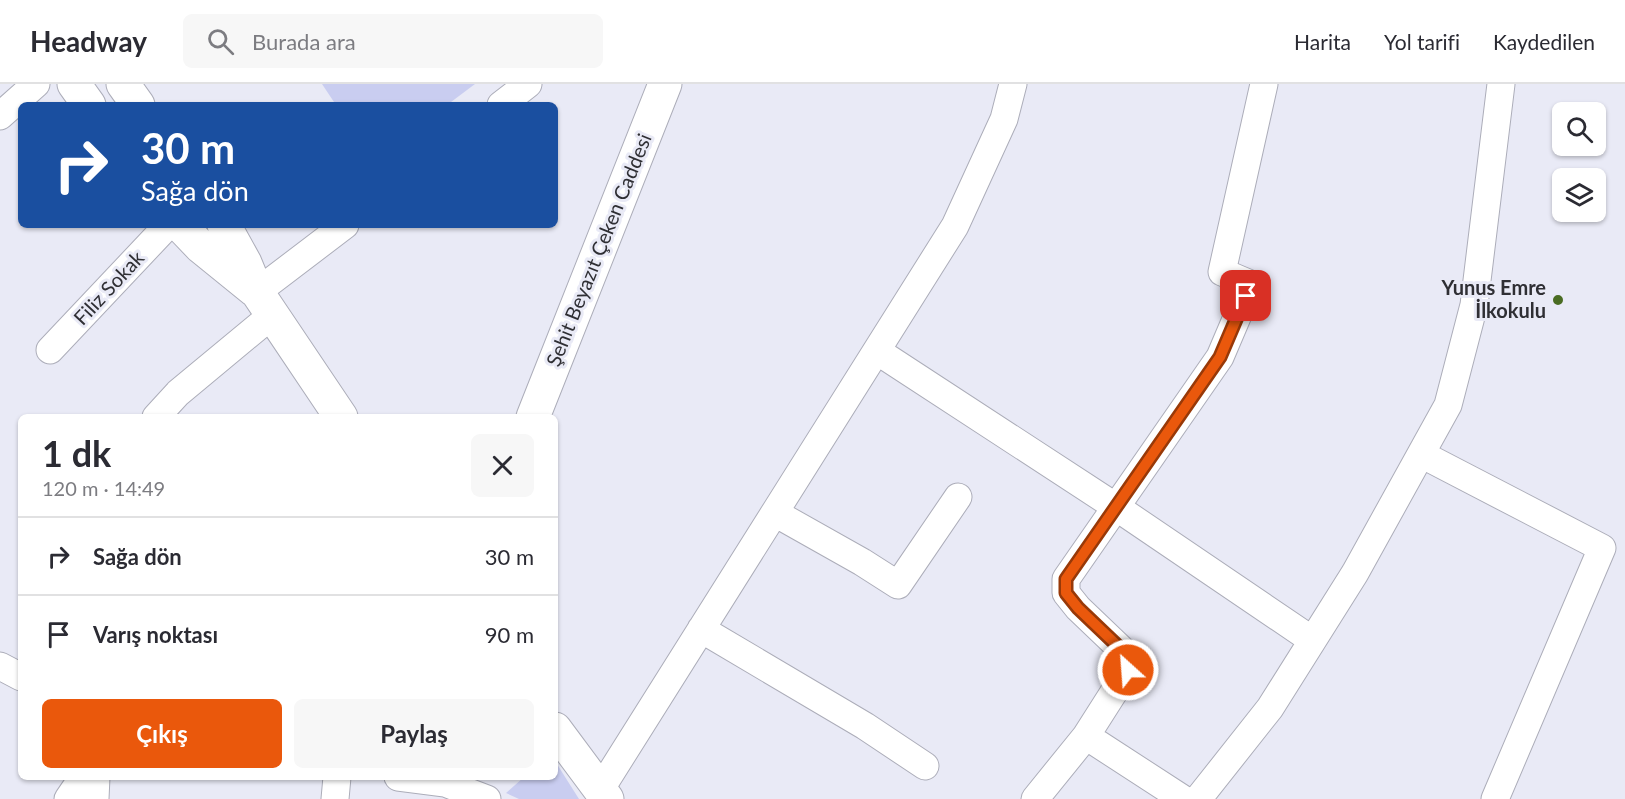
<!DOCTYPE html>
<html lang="tr">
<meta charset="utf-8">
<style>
:root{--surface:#fff;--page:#f7f7f7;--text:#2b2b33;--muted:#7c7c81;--line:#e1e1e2;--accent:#ea580c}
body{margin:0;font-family:Lato,sans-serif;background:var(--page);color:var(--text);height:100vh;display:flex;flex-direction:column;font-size:22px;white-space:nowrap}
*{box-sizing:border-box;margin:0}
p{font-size:20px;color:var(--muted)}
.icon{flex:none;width:33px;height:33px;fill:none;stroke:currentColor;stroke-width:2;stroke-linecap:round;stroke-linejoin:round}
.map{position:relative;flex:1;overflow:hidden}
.sheet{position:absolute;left:18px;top:330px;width:540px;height:366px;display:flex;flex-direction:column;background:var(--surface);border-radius:9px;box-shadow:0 2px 4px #0004}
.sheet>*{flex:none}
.banner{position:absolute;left:18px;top:18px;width:540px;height:126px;border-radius:9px;box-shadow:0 2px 4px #0004;background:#1a4fa0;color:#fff;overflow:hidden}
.tools{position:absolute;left:1552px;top:18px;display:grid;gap:12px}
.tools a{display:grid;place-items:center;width:54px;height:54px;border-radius:9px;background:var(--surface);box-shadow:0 2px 4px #0004;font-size:30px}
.pin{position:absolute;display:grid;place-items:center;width:51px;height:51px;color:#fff;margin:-26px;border-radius:12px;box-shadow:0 3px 9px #0006}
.me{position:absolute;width:66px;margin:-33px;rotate:334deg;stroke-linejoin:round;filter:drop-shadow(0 0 4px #0008)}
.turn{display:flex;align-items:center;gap:21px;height:126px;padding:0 24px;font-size:27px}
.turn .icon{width:78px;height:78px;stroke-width:2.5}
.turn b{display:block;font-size:42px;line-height:51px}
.round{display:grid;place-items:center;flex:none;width:63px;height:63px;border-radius:9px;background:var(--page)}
.head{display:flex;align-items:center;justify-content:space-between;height:102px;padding:0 24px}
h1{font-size:36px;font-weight:700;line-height:45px}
.button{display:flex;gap:12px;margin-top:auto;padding:12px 24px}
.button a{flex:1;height:69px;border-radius:9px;background:var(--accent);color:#fff;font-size:24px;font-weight:700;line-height:69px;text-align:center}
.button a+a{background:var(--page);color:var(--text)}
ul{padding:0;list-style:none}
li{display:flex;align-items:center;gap:18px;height:78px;padding:0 24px;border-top:2px solid var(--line)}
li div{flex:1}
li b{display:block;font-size:22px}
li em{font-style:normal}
header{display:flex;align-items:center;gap:36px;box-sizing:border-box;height:84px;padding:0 30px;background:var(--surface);border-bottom:2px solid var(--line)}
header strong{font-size:28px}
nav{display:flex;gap:33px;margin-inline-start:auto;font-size:21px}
.search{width:420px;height:54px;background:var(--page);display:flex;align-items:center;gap:15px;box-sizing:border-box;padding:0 21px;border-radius:9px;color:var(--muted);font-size:22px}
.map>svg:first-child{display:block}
</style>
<header>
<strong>Headway</strong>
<div class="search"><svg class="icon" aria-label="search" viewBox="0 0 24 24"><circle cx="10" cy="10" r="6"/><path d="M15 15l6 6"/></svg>Burada ara</div>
<nav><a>Harita</a><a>Yol tarifi</a><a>Kaydedilen</a></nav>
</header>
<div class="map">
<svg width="1625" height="715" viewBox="0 0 1625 715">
<rect width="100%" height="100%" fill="#e9eaf6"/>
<path fill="#c9cdf0" d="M322,0H475L447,21H336Z
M555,677L579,715H519L506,709L524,693H555Z"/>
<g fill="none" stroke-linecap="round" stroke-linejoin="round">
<defs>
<path id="street" d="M501,21L528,0
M0,32L36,0
M257,208L345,141
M50,266L168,141
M877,267L1116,423L1312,556
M156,333L178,309L272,231
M1421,370L1602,464L1495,715
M775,429L862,478L898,501L958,413
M701,545L865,642L925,682
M0,582L21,593
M1086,652L1128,586L1123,567L1078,524L1066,509V495L1220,273L1246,212L1248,199L1222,188L1264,0
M398,693L445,699L487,715
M600,706L955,142L1004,35L1013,0
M68,715L83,693
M95,715L96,693
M335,715L337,693
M1035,715L1086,652L1183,715
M1198,715L1270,624L1355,489L1448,321L1474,221L1501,0"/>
<path id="secondary" d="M74,0L89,21
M123,0L138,21
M180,141L201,163L254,206
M224,141L245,179L257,208L341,333
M533,333L665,0
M555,645L607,715"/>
</defs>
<use href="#street" stroke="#acadb9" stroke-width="29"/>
<use href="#secondary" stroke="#acadb9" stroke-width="35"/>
<use href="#street" stroke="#fff" stroke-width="27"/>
<use href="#secondary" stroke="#fff" stroke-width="33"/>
</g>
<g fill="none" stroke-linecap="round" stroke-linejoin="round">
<defs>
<path id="route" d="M1128,586L1123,567L1078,524L1066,509V495L1220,273L1246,212"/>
</defs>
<use href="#route" stroke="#983908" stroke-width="15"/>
<use href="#route" stroke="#ea580c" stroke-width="10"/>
</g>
<circle fill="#4a6c23" stroke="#e9eaf6" stroke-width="2" cx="1558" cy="216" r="6"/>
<g text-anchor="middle" stroke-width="6" stroke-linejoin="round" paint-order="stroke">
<g font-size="20" fill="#2f2f34" stroke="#e9eaf6">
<text transform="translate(599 166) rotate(-68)" y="7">Şehit Beyazıt Çeken Caddesi</text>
<text transform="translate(109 204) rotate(-47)" y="7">Filiz Sokak</text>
</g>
<g font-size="20" font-weight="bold" fill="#2f2f34" stroke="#e9eaf6" text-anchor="end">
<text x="1546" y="211">Yunus Emre<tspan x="1546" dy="23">İlkokulu</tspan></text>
</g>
</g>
</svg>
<div class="tools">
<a><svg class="icon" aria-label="search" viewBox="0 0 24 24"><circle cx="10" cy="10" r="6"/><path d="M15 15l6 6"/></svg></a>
<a><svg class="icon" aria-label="layers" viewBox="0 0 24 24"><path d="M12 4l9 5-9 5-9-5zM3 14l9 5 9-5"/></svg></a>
</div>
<div class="pin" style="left:1246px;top:212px;background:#d93025"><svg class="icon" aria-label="arrive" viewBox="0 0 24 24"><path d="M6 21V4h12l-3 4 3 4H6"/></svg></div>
<svg class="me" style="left:1128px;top:586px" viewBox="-20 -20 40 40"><circle r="17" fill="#ea580c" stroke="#fff" stroke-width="3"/><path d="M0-11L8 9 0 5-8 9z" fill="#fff"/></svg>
<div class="banner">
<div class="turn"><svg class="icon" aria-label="right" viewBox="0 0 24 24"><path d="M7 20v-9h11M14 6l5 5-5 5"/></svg><div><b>30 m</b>Sağa dön</div></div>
</div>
<section class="sheet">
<div class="head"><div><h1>1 dk</h1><p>120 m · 14:49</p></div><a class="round"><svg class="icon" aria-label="close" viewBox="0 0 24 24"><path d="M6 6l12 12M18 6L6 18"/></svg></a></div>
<ul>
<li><svg class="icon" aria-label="right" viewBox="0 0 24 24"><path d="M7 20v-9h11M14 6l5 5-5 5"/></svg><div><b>Sağa dön</b></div><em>30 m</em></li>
<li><svg class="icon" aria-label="arrive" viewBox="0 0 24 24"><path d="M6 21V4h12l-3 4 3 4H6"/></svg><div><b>Varış noktası</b></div><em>90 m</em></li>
</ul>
<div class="button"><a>Çıkış</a><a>Paylaş</a></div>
</section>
</div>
